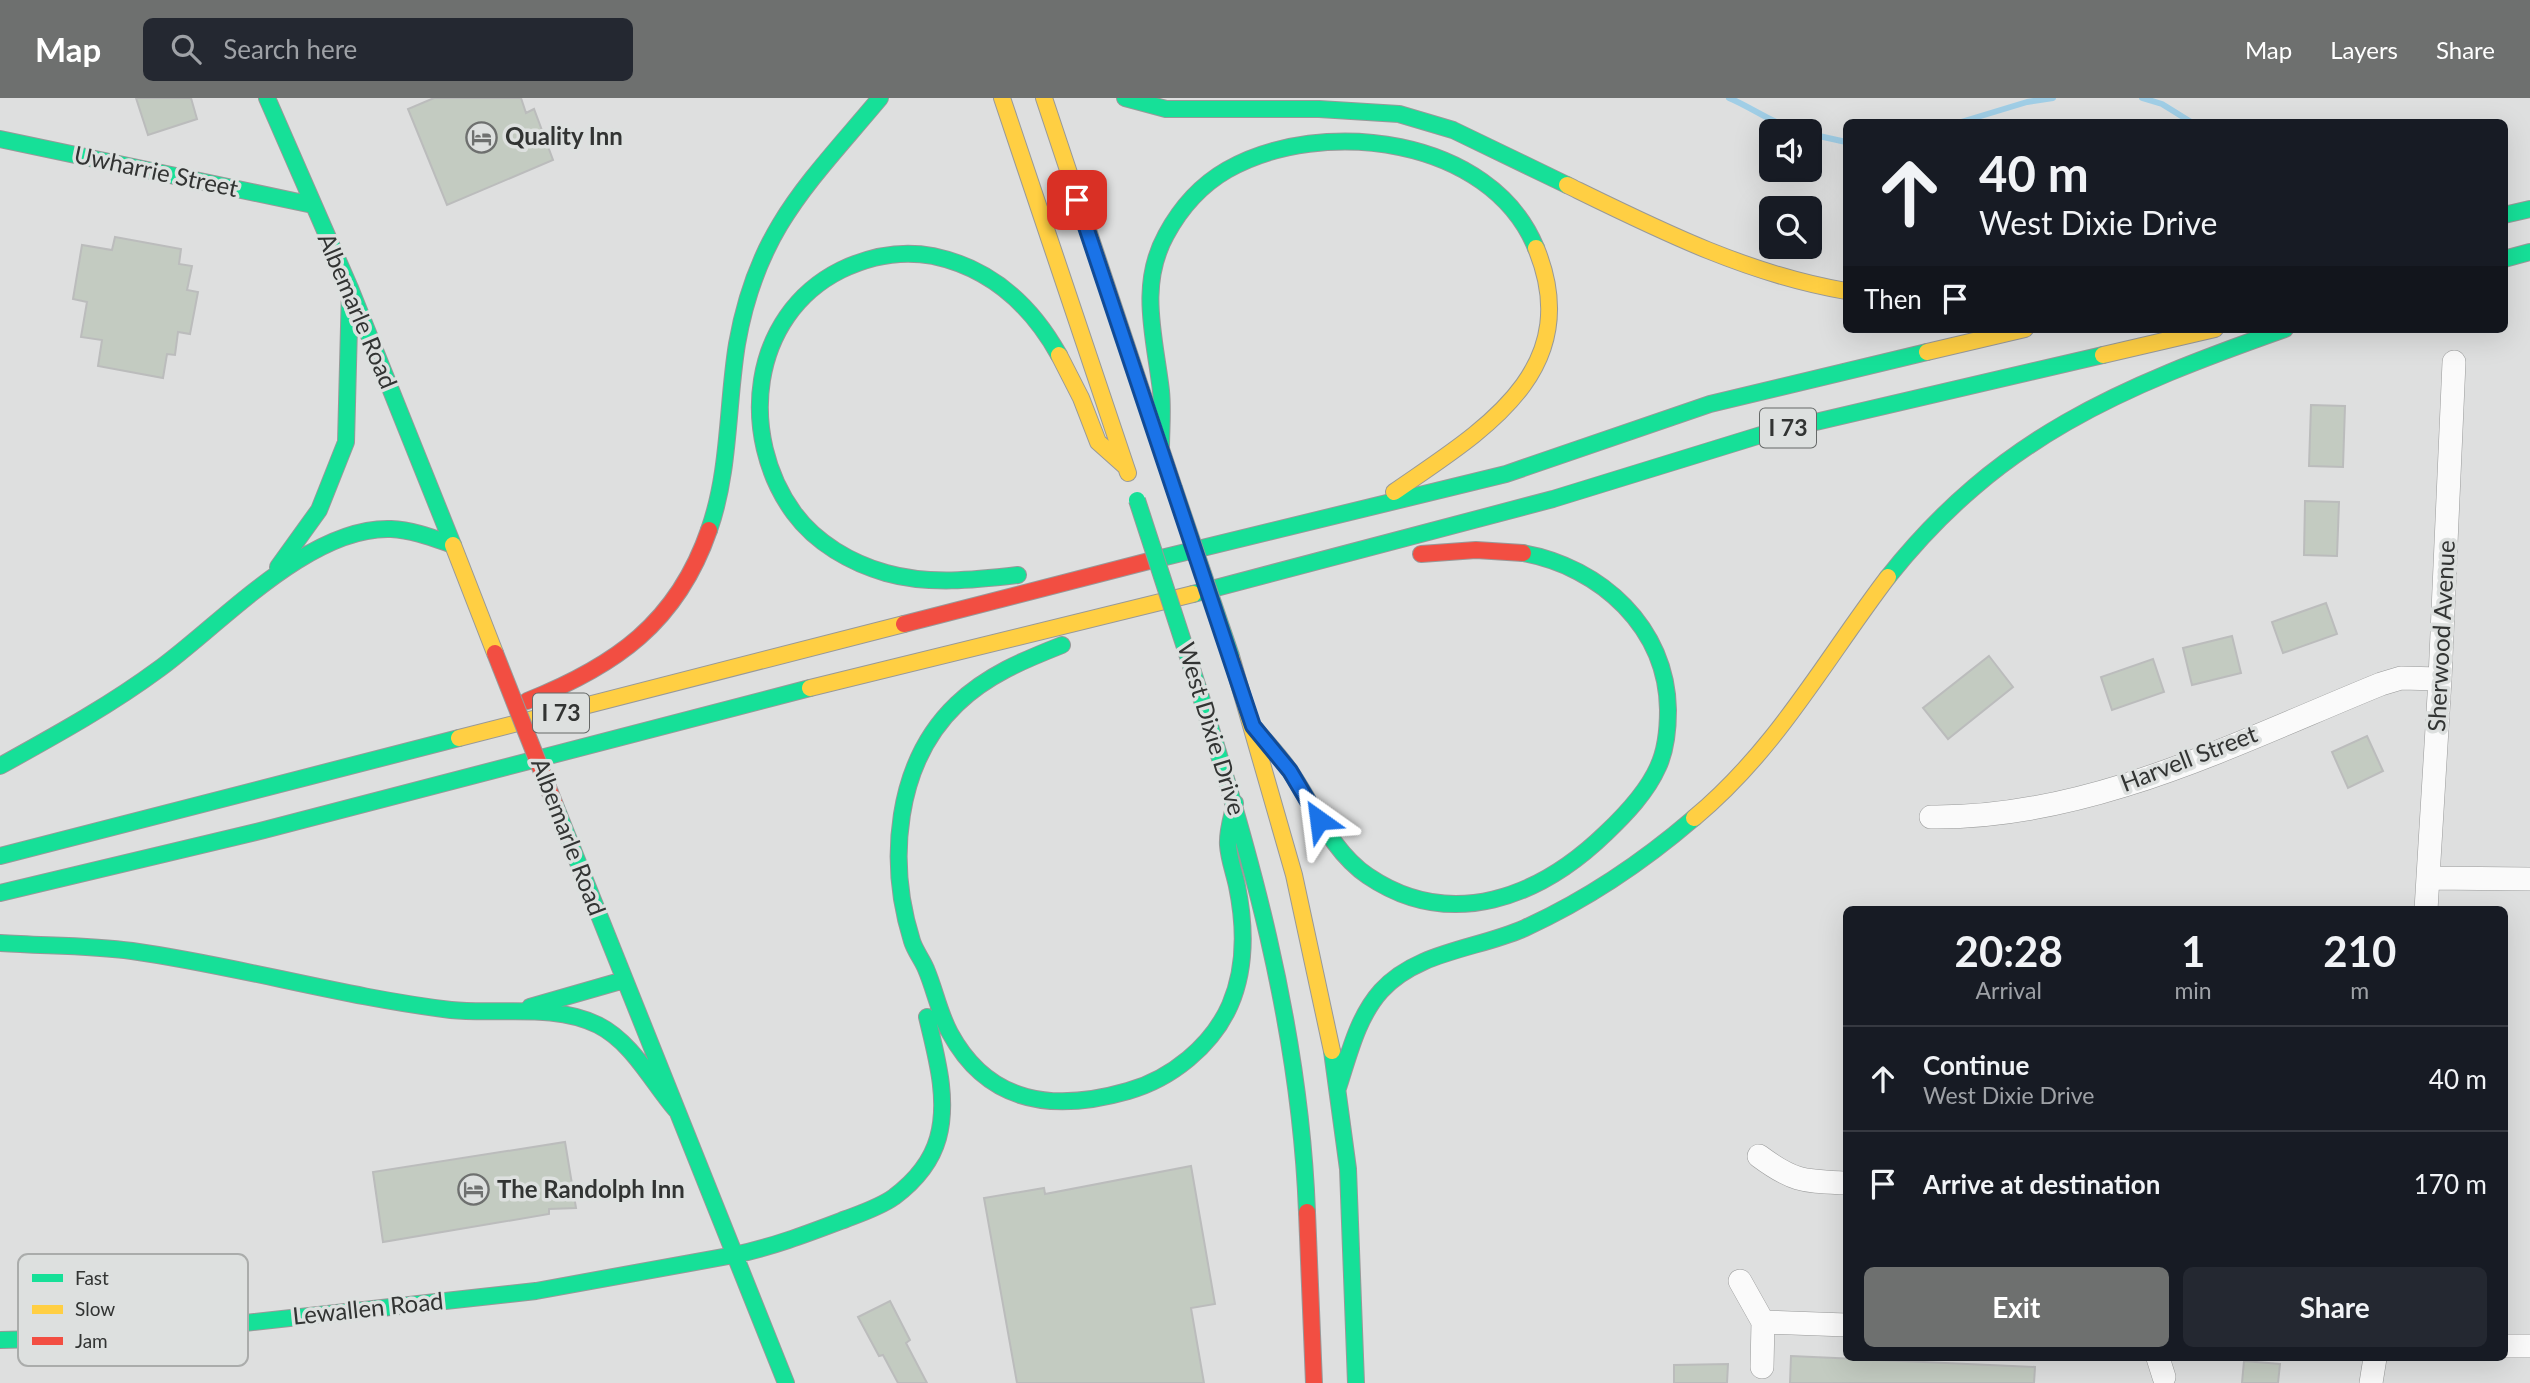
<!DOCTYPE html>
<style>
:root{--surface:#171b24;--page:#242831;--text:#f1f3f6;--muted:#9ea1a6;--line:#363941;--accent:#6e706f}
body{margin:0;font-family:Lato,sans-serif;background:var(--page);color:var(--text);height:100vh;display:flex;flex-direction:column;font-size:26px;white-space:nowrap}
*{box-sizing:border-box;margin:0}
p{font-size:23px;color:var(--muted)}
.icon{flex:none;width:38px;height:38px;fill:none;stroke:currentColor;stroke-width:2;stroke-linecap:round;stroke-linejoin:round}
.map{position:relative;flex:1;overflow:hidden}
.panel{position:absolute;left:1843px;top:808px;width:665px;height:455px;display:flex;flex-direction:column;background:var(--surface);border-radius:10px;box-shadow:0 7px 28px #0002}
.panel>*{flex:none}
.banner{position:absolute;left:1843px;top:21px;width:665px;height:214px;border-radius:10px;box-shadow:0 7px 28px #0002;background:#171b24;color:var(--text);overflow:hidden}
.fabs{position:absolute;left:1759px;top:21px;display:grid;gap:14px}
.fabs a{display:grid;place-items:center;width:63px;height:63px;border-radius:10px;background:var(--surface);box-shadow:0 7px 28px #0002;font-size:35px}
.pin{position:absolute;display:grid;place-items:center;width:60px;height:60px;color:#fff;margin:-30px;border-radius:14px;box-shadow:0 4px 10px #0006}
.me{position:absolute;width:77px;margin:-38px;rotate:329deg;stroke-linejoin:round;filter:drop-shadow(0 0 5px #0008)}
.turn{display:flex;align-items:center;gap:24px;height:147px;padding:0 21px;font-size:32px}
.turn .icon{width:91px;height:91px;stroke-width:2.5}
.turn b{display:block;font-size:49px;line-height:60px}
.then{display:flex;align-items:center;height:66px;padding:0 21px;background:#0003;gap:14px;font-size:26px}
.eta{display:flex;justify-content:space-evenly;align-items:center;height:119px;text-align:center}
.eta b{font-size:42px;font-weight:700;line-height:49px}
.action{display:flex;gap:14px;margin-top:auto;padding:14px 21px}
.action a{flex:1;height:80px;border-radius:10px;background:var(--accent);color:#fff;font-size:28px;font-weight:700;line-height:80px;text-align:center}
.action a+a{background:var(--page);color:var(--text)}
ul{padding:0;list-style:none}
li{display:flex;align-items:center;gap:21px;height:105px;padding:0 21px;border-top:2px solid var(--line)}
li div{flex:1}
li b{display:block;font-size:26px}
li em{font-style:normal}
header{display:flex;align-items:center;gap:42px;box-sizing:border-box;height:98px;padding:0 35px;background:var(--accent);color:#fff}
header strong{font-size:33px}
nav{display:flex;gap:38px;margin-inline-start:auto;font-size:24px}
.search{width:490px;height:63px;background:var(--page);display:flex;align-items:center;gap:18px;box-sizing:border-box;padding:0 24px;border-radius:10px;color:var(--muted);font-size:26px}
.map>svg:first-child{display:block}
</style>
<header>
<strong>Map</strong>
<div class="search"><svg class="icon" aria-label="search" viewBox="0 0 24 24"><circle cx="10" cy="10" r="6"/><path d="M15 15l6 6"/></svg>Search here</div>
<nav><a>Map</a><a>Layers</a><a>Share</a></nav>
</header>
<div class="map">
<svg width="2530" height="1285" viewBox="0 0 2530 1285">
<rect width="100%" height="100%" fill="#dedfdf"/>
<g fill="none" stroke-linecap="round" stroke-linejoin="round">
<path stroke="#a0cee6" stroke-width="6" d="M1729,0C1753,10 1773,26 1799,33
M2142,0L2162,6L2191,24
M1961,24L2027,4L2053,0
M1810,36L1846,44"/>
</g>
<path fill="#c3cbc1" stroke="#bbbcbc" stroke-width="2" d="M136,0H191L197,21L148,37Z
M434,0H521L526,15L534,11L553,62L447,107L408,11Z
M115,139L181,151L179,166L192,168L187,192L198,194L190,236L178,234L175,257L167,256L163,280L98,268L102,242L81,239L87,204L73,201L82,147L112,152Z
M2311,307L2345,308L2343,369L2309,368Z
M2305,403L2339,404L2337,458L2304,457Z
M2326,505L2337,536L2283,555L2272,524Z
M2232,538L2241,575L2192,587L2183,550Z
M1989,558L2013,589L1948,641L1923,610Z
M2153,561L2164,594L2112,612L2101,579Z
M2367,638L2383,673L2348,690L2332,654Z
M565,1044L576,1110L549,1111V1116L383,1144L373,1074Z
M1191,1068L1215,1206L1191,1210L1204,1285H1017L984,1100L1044,1090L1045,1096Z
M890,1203L910,1242L906,1245L927,1285H898L883,1257L879,1258L858,1219Z
M1791,1258L2035,1269L2034,1285H1790Z
M2244,1263L2280,1266L2278,1285H2242Z
M1728,1266L1727,1285H1674V1267Z"/>
<g fill="none" stroke-linecap="round" stroke-linejoin="round">
<defs>
<path id="street" d="M1931,719C2089,721 2238,644 2381,586L2401,580L2440,581
M2429,780L2530,781
M2426,812L2440,581L2454,264
M1759,1058C1794,1084 1804,1083 1846,1085
M1740,1183L1763,1224L1762,1269
M1763,1224L1846,1227
M2504,1248H2530
M2158,1260L2164,1279
M2371,1285L2375,1260"/>
<path id="fast" d="M267,0L350,190L453,447
M1125,0L1166,11H1319L1399,16L1453,32L1567,87
M0,41L313,107
M2504,117L2530,111
M2504,161L2530,154
M1161,351C1161,332 1163,312 1161,293C1155,240 1138,188 1166,137C1180,111 1201,87 1227,72C1322,18 1491,39 1536,150
M709,432C730,373 727,307 737,246C757,131 809,85 880,0
M1149,463L1506,376L1710,306L1927,254
M278,469L319,412L346,344L350,190
M1018,477C975,482 928,487 886,475C851,465 816,445 794,415C738,338 749,218 841,172C870,158 901,152 933,158C990,170 1031,207 1059,257
M1888,479C1999,339 2121,289 2285,231
M1193,496L1553,401L1764,336L2103,257
M1062,547C1024,562 987,577 957,606C895,665 887,764 912,843C915,853 922,861 926,871C935,892 939,915 950,935C989,1007 1055,1014 1128,993C1171,981 1212,948 1230,907C1246,870 1245,827 1237,788C1234,774 1229,761 1228,747C1227,733 1232,719 1235,705
M1192,571C1249,748 1300,927 1307,1114
M1253,628C1265,643 1279,657 1290,673C1314,708 1331,753 1368,778C1451,834 1540,799 1606,735C1626,716 1647,694 1658,669C1666,652 1668,630 1668,612C1667,530 1601,469 1523,455
M0,668C54,638 109,608 159,571C221,526 309,428 391,431C413,432 433,440 453,447
M555,707L786,1285
M0,758L459,640
M0,795L264,732L810,590
M0,845C44,848 89,847 132,853C239,868 343,899 451,912C498,917 554,905 598,927C632,944 652,984 676,1012
M530,909L624,882
M1332,953L1348,1071L1356,1285
M1338,990C1349,957 1357,920 1381,893C1417,853 1478,851 1525,830C1586,802 1644,763 1694,720
M734,1157C773,1149 809,1135 846,1121C862,1115 880,1109 894,1099C914,1084 931,1065 938,1040C949,1001 936,957 927,919
M0,1242L118,1239L536,1193L734,1157"/>
<path id="slow" d="M1002,0L1128,375
M1044,0L1174,390
M1567,87C1657,131 1746,176 1846,193
M1927,254L2025,231
M1059,257L1081,300L1098,344L1126,369
M2103,257L2215,231
M1394,394C1480,334 1587,274 1536,150
M453,447L495,555
M1231,558L1294,777L1332,953
M810,590L1193,496
M459,640L904,526
M1694,720C1777,651 1824,563 1888,479"/>
<path id="jam" d="M1421,456L1476,452L1523,455
M904,526L1149,463
M527,603C615,568 677,525 709,432
M1307,1114L1314,1285"/>
</defs>
<use href="#street" stroke="#989999" stroke-width="24"/>
<use href="#fast" stroke="#989999" stroke-width="18"/>
<use href="#slow" stroke="#989999" stroke-width="18"/>
<use href="#jam" stroke="#989999" stroke-width="18"/>
<use href="#street" stroke="#fafafa" stroke-width="23"/>
<use href="#fast" stroke="#16e098" stroke-width="16"/>
<use href="#slow" stroke="#ffcf43" stroke-width="16"/>
<use href="#jam" stroke="#f24e42" stroke-width="16"/>
<defs>
<path id="fast-bridge" d="M1174,390L1231,558
M1137,402L1192,571"/>
<path id="jam-bridge" d="M495,555L555,707"/>
</defs>
<use href="#fast-bridge" stroke="#989999" stroke-width="18" stroke-linecap="butt"/>
<use href="#jam-bridge" stroke="#989999" stroke-width="18" stroke-linecap="butt"/>
<use href="#fast-bridge" stroke="#16e098" stroke-width="16"/>
<use href="#jam-bridge" stroke="#f24e42" stroke-width="16"/>
</g>
<g fill="none" stroke-linecap="round" stroke-linejoin="round">
<defs>
<path id="route" d="M1077,102L1253,628L1290,673L1319,722"/>
</defs>
<use href="#route" stroke="#114b97" stroke-width="18"/>
<use href="#route" stroke="#1a73e8" stroke-width="12"/>
</g>
<defs>
<symbol id="hotel-ring" viewBox="-11 -11 22 22"><circle r="9.5" fill="#dde0df" stroke="#6e706f" stroke-width="1.5"/><path d="M-6-4.5h1.5V1H6V5H4.5V3h-9V5H-6ZM-4 0a1.8 1.8 0 1 1 3.6 0ZM.5 0V-2.5h3Q6-2.5 6 0Z" fill="#6e706f"/></symbol>
</defs>
<g fill-rule="evenodd">
<use href="#hotel-ring" x="464" y="22" width="35" height="35"/>
<use href="#hotel-ring" x="456" y="1074" width="35" height="35"/>
</g>
<g text-anchor="middle" stroke-width="7" stroke-linejoin="round" paint-order="stroke">
<g fill="#dde0df" stroke="#656867" stroke-width="2">
<rect x="1760" y="310.5" width="56" height="39" rx="5"/>
<rect x="533" y="595.5" width="56" height="39" rx="5"/>
</g>
<g font-size="23" font-weight="bold" fill="#323433">
<text x="1788" y="338">I 73</text>
<text x="561" y="623">I 73</text>
</g>
<g font-size="24" font-weight="bold" fill="#323433" stroke="#dde0df" text-anchor="start">
<text x="505" y="47">Quality Inn</text>
<text x="497" y="1100">The Randolph Inn</text>
</g>
<g font-size="24" fill="#323433" stroke="#dde0df">
<text transform="translate(156 74) rotate(12)" y="8">Uwharrie Street</text>
<text transform="translate(357 213) rotate(67)" y="8">Albemarle Road</text>
<text transform="translate(2442 538) rotate(-87)" y="8">Sherwood Avenue</text>
<text transform="translate(1211 631) rotate(73)" y="8">West Dixie Drive</text>
<text transform="translate(2189 661) rotate(-21)" y="8">Harvell Street</text>
<text transform="translate(568 739) rotate(69)" y="8">Albemarle Road</text>
<text transform="translate(368 1211) rotate(-6)" y="8">Lewallen Road</text>
</g>
</g>
<rect x="18" y="1156" width="230" height="112" rx="10" fill="#dde0df" stroke="#aaacab" stroke-width="2"/>
<rect x="32" y="1176" width="31" height="8" fill="#16e098"/>
<rect x="32" y="1207" width="31" height="9" fill="#ffcf43"/>
<rect x="32" y="1239" width="31" height="8" fill="#f24e42"/>
<g font-size="19" fill="#323433">
<text x="75" y="1187">Fast</text>
<text x="75" y="1218">Slow</text>
<text x="75" y="1250">Jam</text>
</g>
</svg>
<div class="fabs">
<a><svg class="icon" aria-label="sound" viewBox="0 0 24 24"><path d="M4 9h4l5-4v14l-5-4H4zM17 9q2 3 0 6"/></svg></a>
<a><svg class="icon" aria-label="search" viewBox="0 0 24 24"><circle cx="10" cy="10" r="6"/><path d="M15 15l6 6"/></svg></a>
</div>
<div class="pin" style="left:1077px;top:102px;background:#d93025"><svg class="icon" aria-label="arrive" viewBox="0 0 24 24"><path d="M6 21V4h12l-3 4 3 4H6"/></svg></div>
<svg class="me" style="left:1319px;top:722px" viewBox="-20 -20 40 40"><path d="M0-17L14 15 0 8-14 15z" fill="#1a73e8" stroke="#fff" stroke-width="4"/></svg>
<div class="banner">
<div class="turn"><svg class="icon" aria-label="ahead" viewBox="0 0 24 24"><path d="M12 20V5M6 11l6-6 6 6"/></svg><div><b>40 m</b>West Dixie Drive</div></div>
<div class="then">Then<svg class="icon" aria-label="arrive" viewBox="0 0 24 24"><path d="M6 21V4h12l-3 4 3 4H6"/></svg></div>
</div>
<section class="panel">
<div class="eta">
<div><b>20:28</b><p>Arrival</p></div>
<div><b>1</b><p>min</p></div>
<div><b>210</b><p>m</p></div>
</div>
<ul>
<li><svg class="icon" aria-label="ahead" viewBox="0 0 24 24"><path d="M12 20V5M6 11l6-6 6 6"/></svg><div><b>Continue</b><p>West Dixie Drive</p></div><em>40 m</em></li>
<li><svg class="icon" aria-label="arrive" viewBox="0 0 24 24"><path d="M6 21V4h12l-3 4 3 4H6"/></svg><div><b>Arrive at destination</b></div><em>170 m</em></li>
</ul>
<div class="action"><a>Exit</a><a>Share</a></div>
</section>
</div>
